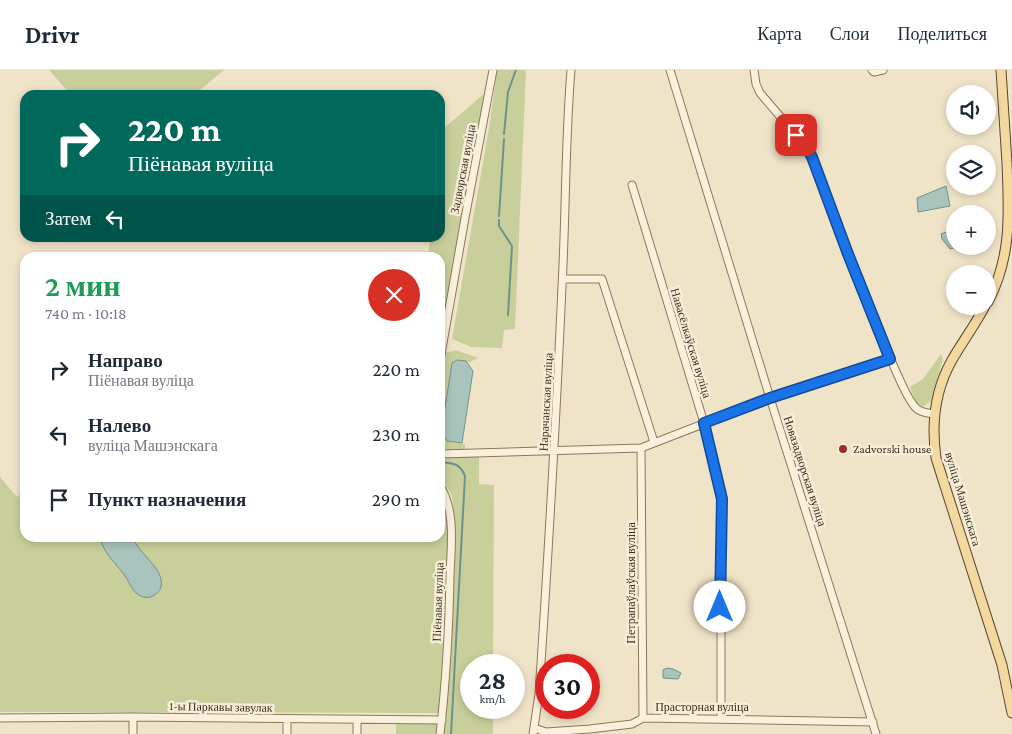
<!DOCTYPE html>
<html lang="ru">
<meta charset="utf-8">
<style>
:root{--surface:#fff;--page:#f6f6f7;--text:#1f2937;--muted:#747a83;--line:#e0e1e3}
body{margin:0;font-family:"Crimson Pro",serif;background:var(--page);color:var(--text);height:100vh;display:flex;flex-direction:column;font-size:19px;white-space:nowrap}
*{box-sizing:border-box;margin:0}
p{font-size:16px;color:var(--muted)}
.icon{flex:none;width:28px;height:28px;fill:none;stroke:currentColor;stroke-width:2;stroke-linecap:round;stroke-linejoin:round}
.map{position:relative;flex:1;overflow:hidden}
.sheet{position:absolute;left:20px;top:182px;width:425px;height:290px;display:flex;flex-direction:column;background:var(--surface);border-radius:15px;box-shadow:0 2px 8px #0003}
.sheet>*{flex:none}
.guide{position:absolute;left:20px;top:20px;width:425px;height:152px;border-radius:15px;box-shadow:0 2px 8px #0003;background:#00695c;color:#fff;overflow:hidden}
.controls{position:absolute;left:946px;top:15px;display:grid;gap:10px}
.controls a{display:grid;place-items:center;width:50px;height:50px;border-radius:50%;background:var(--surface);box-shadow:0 2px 8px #0003;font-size:25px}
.speed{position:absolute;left:460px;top:584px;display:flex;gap:10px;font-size:25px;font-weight:700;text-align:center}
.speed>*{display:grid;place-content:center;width:65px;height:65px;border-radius:50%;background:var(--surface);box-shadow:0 2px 8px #0003;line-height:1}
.speed small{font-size:12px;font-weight:400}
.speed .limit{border:8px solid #d22;background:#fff;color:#111}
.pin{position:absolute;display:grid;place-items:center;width:42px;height:42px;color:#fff;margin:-21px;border-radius:10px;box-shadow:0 2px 8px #0006}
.me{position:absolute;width:55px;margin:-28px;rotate:0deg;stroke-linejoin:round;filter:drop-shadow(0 0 4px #0008)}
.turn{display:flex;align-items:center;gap:18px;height:105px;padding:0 25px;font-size:22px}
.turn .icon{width:65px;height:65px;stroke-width:2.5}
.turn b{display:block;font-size:35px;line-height:42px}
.then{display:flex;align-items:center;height:48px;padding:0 25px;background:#0003;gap:10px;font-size:19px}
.round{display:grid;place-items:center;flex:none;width:52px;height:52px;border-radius:26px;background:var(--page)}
.overview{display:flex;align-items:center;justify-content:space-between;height:85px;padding:0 25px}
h1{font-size:30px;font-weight:600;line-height:38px;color:#1e9e55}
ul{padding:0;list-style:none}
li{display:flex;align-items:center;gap:15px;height:65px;padding:0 25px}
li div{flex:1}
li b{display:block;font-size:19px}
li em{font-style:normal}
header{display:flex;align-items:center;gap:30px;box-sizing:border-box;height:70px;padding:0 25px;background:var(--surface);border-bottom:1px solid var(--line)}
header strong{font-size:24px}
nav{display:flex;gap:28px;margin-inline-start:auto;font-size:18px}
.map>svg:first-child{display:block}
</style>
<header>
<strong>Drivr</strong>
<nav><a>Карта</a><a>Слои</a><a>Поделиться</a></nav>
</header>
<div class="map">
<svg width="1012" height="664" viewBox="0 0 1012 664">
<rect width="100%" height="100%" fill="#f0e4c8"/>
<path fill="#c9cf9b" d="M49,0H224L194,25H71Z
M497,0H526L515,259L504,260L502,278L471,277L452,269L489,58Z
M485,23L440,277V188H428L430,168H440V65L443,59Z
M456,280L478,288L470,292L457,290L447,371L465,374V379H440V313L445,283Z
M941,284L943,289L931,331L922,337C915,333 913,325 910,317L923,309Z
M479,386V414L494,415L493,595H471V638H493V664H444L456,470L452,425L440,407V387Z
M0,407L17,427L25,420V468H440V426C453,454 447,516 445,547C443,579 441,611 439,643L0,642Z
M396,652H438L437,664H396Z"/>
<path fill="#a9c4bc" stroke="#6f938a" d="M946,116L950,136L918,142L917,128Z
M952,160L955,166V176L957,177L950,179L942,169L941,164Z
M457,290L466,291L473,301L462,373L447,371L441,363L452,293Z
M100,468H133C140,484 158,495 161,509C162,515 161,520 157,523C152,528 145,529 139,525C132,521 130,513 125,506C116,493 104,484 100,468Z
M667,598L673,599L681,603L678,609L663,608V600Z"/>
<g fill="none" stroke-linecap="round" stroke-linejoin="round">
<path stroke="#6f938a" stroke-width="2" d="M504,64L508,22L516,0
M499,146L504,69
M499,150V156L512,176L508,245
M440,392C452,393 460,393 465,406L451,664"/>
<defs>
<path id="minor" d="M670,0L770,328L876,664
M754,0L756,14L760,23L808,79L812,87C835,149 859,211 884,273C890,287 906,329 916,338C921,343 928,343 934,344
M872,0L874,2L883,0
M632,115L704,353L721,429V648
M563,209H602L654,372
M440,290L465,148L493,0
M641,378L643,648
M440,384L641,378L770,328L891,289
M0,648L133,647L442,650
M534,658L546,662L590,659L632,654L643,648L873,652
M133,664V647
M287,664V649
M357,664V649
M440,664C446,612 449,559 450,506C451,477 456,441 440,416
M533,664L539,624C548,488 556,352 562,216C566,144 565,72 571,0"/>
<path id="major" d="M988,232C1012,186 1009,143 1007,93C1005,62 1003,31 1001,0
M985,236C975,255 963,271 952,290C935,320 931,353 936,388L1002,595L1012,643"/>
</defs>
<use href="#minor" stroke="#8d765c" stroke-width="9"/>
<use href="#major" stroke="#5b4430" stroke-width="11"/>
<use href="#minor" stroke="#faf1dc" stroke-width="7"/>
<use href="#major" stroke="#f3d9a0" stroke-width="9"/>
</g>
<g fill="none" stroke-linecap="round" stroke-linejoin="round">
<defs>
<path id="route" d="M720,537L722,429L704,353L770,328L890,289L848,184L812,87L808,80L796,65"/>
</defs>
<use href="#route" stroke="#114b97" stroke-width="12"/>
<use href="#route" stroke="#1a73e8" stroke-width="9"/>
</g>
<circle fill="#9e2a2b" stroke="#f7eed8" stroke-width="2" cx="843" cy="379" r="5"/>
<g text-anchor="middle" stroke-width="5" stroke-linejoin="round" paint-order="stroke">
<g font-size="12" fill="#3d2e20" stroke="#f7eed8">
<text transform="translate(463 99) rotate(-79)" y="4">Задворская вуліца</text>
<text transform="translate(691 273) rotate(73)" y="4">Навасёлкаўская вуліца</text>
<text transform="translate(546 332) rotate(-87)" y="4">Нарачанская вуліца</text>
<text transform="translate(805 401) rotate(72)" y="4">Новазадворская вуліца</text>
<text transform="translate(963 429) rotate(73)" y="4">вуліца Машэнскага</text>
<text transform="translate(631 513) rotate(-90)" y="4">Петрапаўлаўская вуліца</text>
<text transform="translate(438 532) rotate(-88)" y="4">Піёнавая вуліца</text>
<text transform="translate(221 637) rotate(1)" y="4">1-ы Паркавы завулак</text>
<text x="702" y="641">Прасторная вуліца</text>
</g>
<g font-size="12" fill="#3d2e20" stroke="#f7eed8" text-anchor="start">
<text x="853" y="383">Zadvorski house</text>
</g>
</g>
</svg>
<div class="controls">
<a><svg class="icon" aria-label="sound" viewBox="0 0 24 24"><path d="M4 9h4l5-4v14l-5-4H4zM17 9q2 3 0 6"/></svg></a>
<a><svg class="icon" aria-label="layers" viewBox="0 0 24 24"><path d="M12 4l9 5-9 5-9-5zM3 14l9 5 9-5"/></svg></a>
<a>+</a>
<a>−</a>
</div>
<div class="speed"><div>28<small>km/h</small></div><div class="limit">30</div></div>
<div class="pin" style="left:796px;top:65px;background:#d93025"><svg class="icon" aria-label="arrive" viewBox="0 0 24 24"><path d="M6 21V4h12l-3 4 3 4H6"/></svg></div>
<svg class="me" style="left:720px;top:537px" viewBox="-20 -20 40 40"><circle r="19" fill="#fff"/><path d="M0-13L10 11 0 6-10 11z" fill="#1a73e8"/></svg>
<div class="guide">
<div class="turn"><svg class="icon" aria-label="right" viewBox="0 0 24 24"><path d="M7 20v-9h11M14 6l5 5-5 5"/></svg><div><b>220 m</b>Піёнавая вуліца</div></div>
<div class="then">Затем<svg class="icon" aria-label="left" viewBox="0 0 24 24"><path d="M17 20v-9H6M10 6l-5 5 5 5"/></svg></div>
</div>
<section class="sheet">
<div class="overview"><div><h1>2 мин</h1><p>740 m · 10:18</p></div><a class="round" style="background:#d93025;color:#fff"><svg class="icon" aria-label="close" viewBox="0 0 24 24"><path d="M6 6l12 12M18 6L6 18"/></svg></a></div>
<ul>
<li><svg class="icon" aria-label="right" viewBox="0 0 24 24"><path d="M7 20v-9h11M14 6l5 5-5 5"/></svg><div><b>Направо</b><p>Піёнавая вуліца</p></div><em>220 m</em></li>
<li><svg class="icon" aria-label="left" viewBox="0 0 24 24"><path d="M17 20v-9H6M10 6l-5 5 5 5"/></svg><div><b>Налево</b><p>вуліца Машэнскага</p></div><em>230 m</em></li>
<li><svg class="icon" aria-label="arrive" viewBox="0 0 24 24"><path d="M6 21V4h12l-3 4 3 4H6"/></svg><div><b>Пункт назначения</b></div><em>290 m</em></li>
</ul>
</section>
</div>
